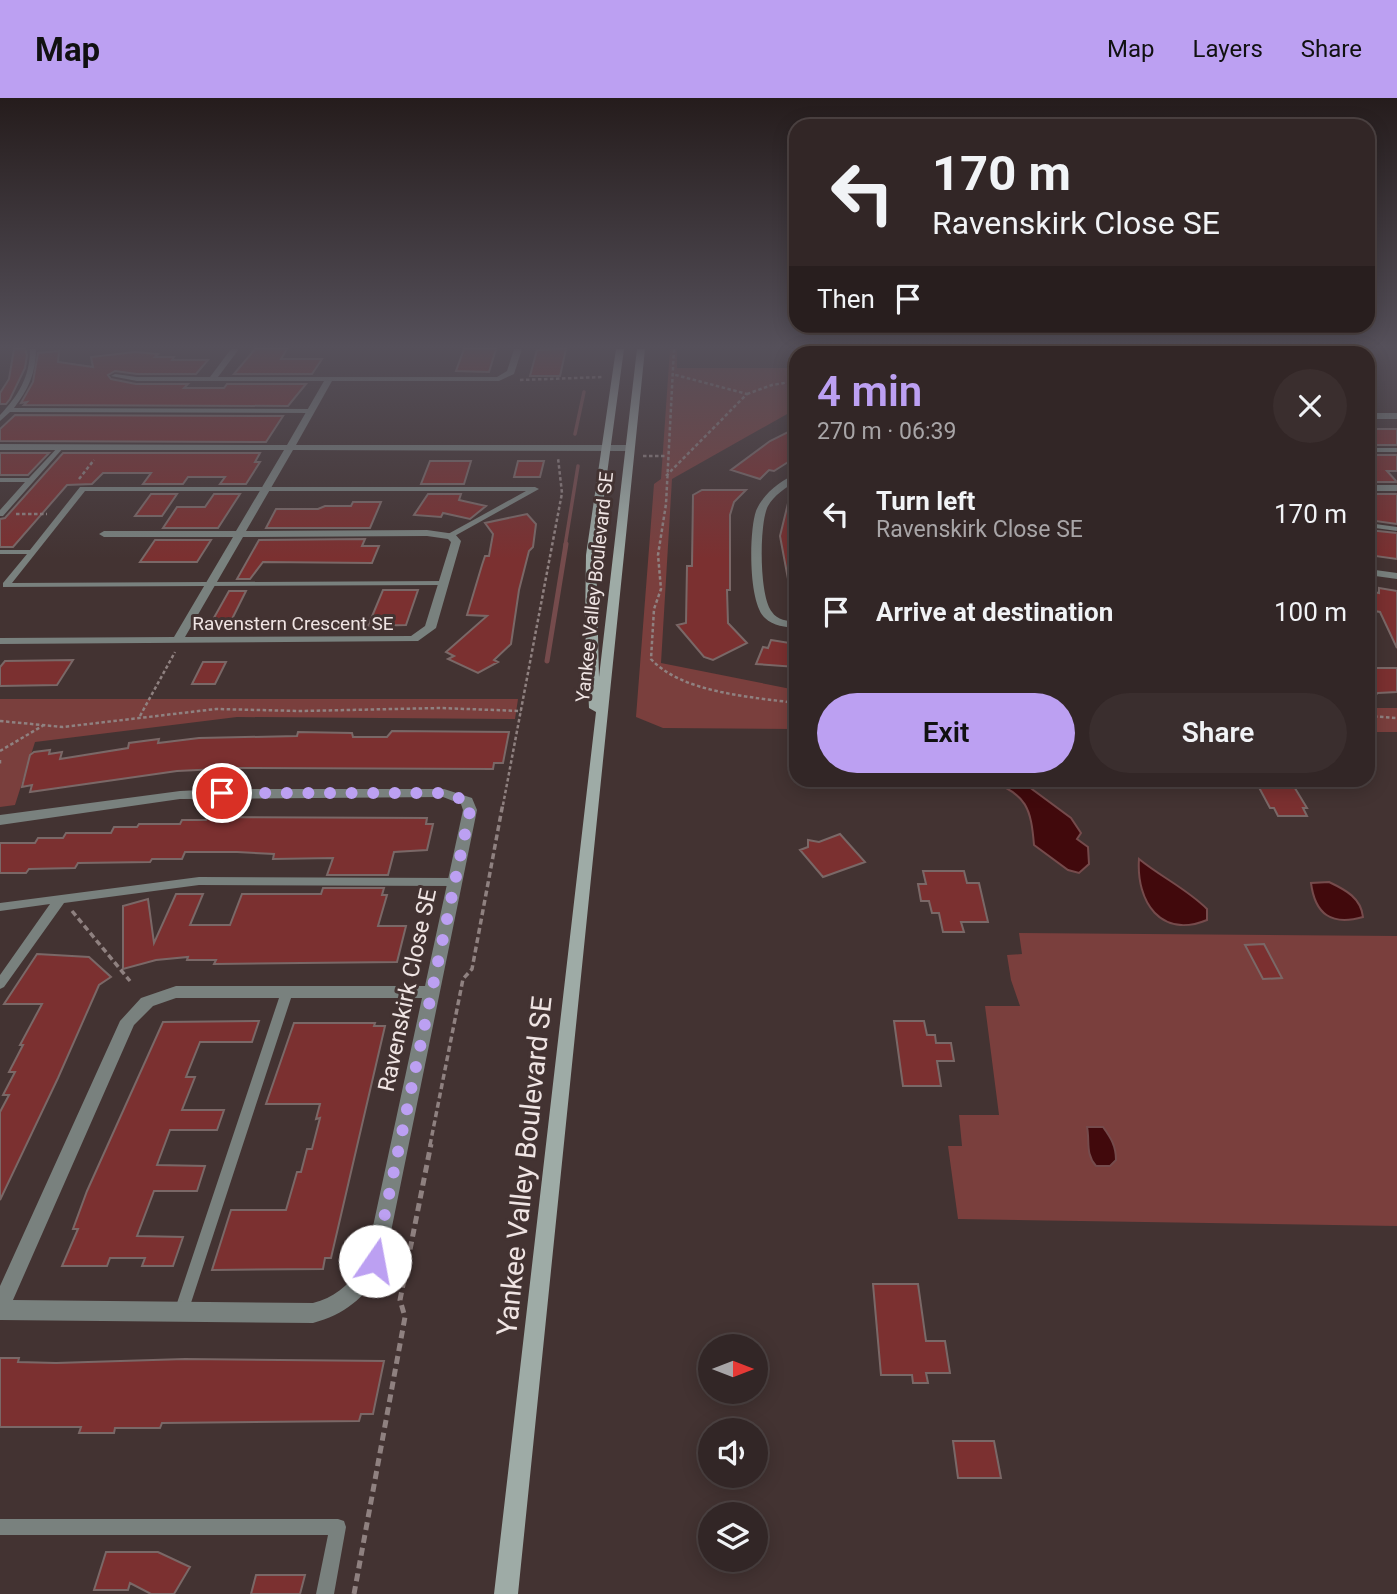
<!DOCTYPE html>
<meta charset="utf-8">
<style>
:root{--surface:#322626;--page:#3a2e2e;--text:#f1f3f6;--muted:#a8a5a7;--line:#4d4343;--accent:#bca0f2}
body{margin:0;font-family:Roboto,sans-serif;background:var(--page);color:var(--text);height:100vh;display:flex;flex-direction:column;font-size:26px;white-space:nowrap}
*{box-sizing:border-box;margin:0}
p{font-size:23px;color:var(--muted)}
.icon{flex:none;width:38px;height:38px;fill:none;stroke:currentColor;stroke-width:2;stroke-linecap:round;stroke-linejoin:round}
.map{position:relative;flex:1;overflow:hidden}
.drawer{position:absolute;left:789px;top:248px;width:586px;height:441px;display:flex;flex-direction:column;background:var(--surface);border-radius:21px;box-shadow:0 4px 18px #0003,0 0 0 2px var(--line)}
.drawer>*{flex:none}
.hud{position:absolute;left:789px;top:21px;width:586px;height:214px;border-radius:21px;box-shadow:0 4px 18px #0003,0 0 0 2px var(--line);background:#322626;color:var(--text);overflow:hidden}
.needle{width:46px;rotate:90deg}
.tools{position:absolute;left:698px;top:1236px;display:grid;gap:14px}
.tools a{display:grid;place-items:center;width:70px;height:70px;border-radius:50%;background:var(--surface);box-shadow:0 4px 18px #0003,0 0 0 2px var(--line);font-size:35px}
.pin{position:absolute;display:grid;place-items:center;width:60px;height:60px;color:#fff;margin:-30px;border:4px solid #fff;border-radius:50%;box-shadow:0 2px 7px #0007}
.me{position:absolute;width:77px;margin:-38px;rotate:12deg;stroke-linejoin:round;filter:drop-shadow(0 0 5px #0008)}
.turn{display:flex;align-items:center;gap:24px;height:147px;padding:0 28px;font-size:32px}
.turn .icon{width:91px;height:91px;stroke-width:2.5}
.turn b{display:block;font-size:49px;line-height:60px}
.then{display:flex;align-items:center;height:66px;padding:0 28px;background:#0003;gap:14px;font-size:26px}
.round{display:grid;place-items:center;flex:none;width:74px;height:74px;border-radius:37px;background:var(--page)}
.summary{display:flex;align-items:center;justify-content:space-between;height:119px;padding:0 28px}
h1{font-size:42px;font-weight:600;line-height:52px;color:var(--accent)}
.cta{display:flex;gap:14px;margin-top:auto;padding:14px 28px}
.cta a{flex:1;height:80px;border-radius:42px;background:var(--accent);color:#111;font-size:28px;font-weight:600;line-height:80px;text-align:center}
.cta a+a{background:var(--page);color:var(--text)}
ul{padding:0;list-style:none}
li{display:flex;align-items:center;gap:21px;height:98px;padding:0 28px}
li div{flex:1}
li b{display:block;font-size:26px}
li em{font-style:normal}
header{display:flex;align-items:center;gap:42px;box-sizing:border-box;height:98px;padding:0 35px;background:var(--accent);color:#111}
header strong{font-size:33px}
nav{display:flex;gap:38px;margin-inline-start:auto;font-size:24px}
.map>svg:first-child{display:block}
</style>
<header>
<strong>Map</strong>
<nav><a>Map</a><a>Layers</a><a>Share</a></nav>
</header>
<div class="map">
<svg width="1397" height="1496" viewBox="0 0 1397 1496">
<rect width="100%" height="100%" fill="#433332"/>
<path fill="#7a3f3d" d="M670,251H677V270H796V311L672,381L661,565L796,592V631L663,630L636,619L654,386L661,381Z
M0,601H518L515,621L237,619L35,644L15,707L0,709Z
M1369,610H1397V634H1369Z
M1019,835L1397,838V1128L958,1121L948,1048H962L959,1017H999L985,908H1020L1011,882L1007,857L1022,856Z"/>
<path fill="#41090c" stroke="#754b4c" stroke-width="2" d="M990,683H1021L1071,720L1081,735L1077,741L1088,749L1089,766L1079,775L1068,772L1034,747C1031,711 1027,696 990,683Z
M1139,761C1161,779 1187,791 1207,811V822C1161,841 1136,804 1139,761Z
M1329,784C1346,792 1361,800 1363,819C1331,828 1315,816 1311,785Z
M1087,1029H1103C1111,1040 1116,1048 1116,1062L1110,1068H1096C1085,1055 1090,1044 1087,1029Z"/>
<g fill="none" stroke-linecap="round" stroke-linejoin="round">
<path stroke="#754b4c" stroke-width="3.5" d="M575,336L584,294
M565,448L578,368"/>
<path stroke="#754b4c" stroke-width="5" d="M547,563L566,446"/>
</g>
<path fill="#7b3030" stroke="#7a6867" stroke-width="2" d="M14,251H25L27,257L25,270L10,301L6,306H0V295L9,281Z
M255,251H287L281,261H322L312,276H234Z
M464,251H496L489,274L456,273Z
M566,251L560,278H530L537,252Z
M59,253L58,264L93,269L91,259L135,254L158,256L155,259H174L172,262H208L196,276H137L115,273L108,277L111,281L136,286H188L184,290H224L227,286H306L288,308L24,307L27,304L21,305L33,284L38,255Z
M15,317L283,318L266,344L0,343V331Z
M796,330V359L774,373L769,372L760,381L731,372L770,343Z
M1368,331H1397V347H1368Z
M0,355H49L28,377H0Z
M63,355H260L255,364H260L246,386H220L225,379H188L183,386H143L151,375H103L92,386L67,387L13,449H0V421L5,420Z
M1368,357H1397V373H1387L1397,384H1368Z
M430,363H471L464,386H421Z
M518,363H544L540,379H514Z
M702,392H746L734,404L730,417V492H727L728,525L747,545L713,562L704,559L677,527L686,525L687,468H692L693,397Z
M151,396H177L162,418H135Z
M214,396H240L218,430H163L177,409H205Z
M428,396H461L459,402L486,408L470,421L443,415L441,419L414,417Z
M1368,396H1397V426L1368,422Z
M790,397L796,398V481H788L780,438Z
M353,404H381L370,430H266L276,411H318L325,408H351Z
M527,416L536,426L533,449L529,453L519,492L511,546L494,562L498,564L478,575L448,561L454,558L446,554L487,518L467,517L482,467L485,458H489L493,436L485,425Z
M1368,432L1397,435V461L1368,457Z
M365,441L362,448H379L372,465L263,464L250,481H237L259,442Z
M155,442H211L197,464H140Z
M1379,490L1397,493V550L1380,514L1368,512V493L1379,495Z
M383,492H418L406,527L368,528Z
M229,493H246L230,525H211Z
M771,542L796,546V569L756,566L763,549L768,550Z
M73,562L57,587L0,588V569L5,563Z
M203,564H226L215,586H192Z
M1368,570H1397V594L1378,595L1368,602Z
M392,633L509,634L503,665H494L493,671L240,670L177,673L30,694L32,687L22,689L30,657L34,654L50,652L49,656L62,654L60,661L128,650L129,645L159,641L158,645L199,640L297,638L298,634L352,635L353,639H387Z
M1255,682H1290L1307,710H1303L1307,718H1278L1274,710H1270Z
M208,719L427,720L426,726H433L427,752L394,754L388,777H327L333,760L273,761L274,756L237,754H185L182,761H152L150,764L78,765L75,770L29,771L26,775H0V745H35L38,740H63L66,735H111L114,729H137L139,726H180L182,722H206Z
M840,736L865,764L823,779L800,752L808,749V742L819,744Z
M923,773H964L967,785H979L988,824H961L964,834H943L939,815H932L929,803H921L918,786H926Z
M323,790H384L382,797H387L378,828H406L397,864L214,866L216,862H187L188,859L156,862L123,871V808L148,801L154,845L176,796H203L190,827H230L242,796H321Z
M1264,846L1282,880L1263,881L1245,847Z
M37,856L89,859L111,879L99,887L58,980L0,1102V1014L9,997H3L15,974H9L23,947H20L42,906H4Z
M259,923L252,944H200L186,979H195L182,1012H224L217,1032H170L157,1067L205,1068L197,1093H154L137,1138L183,1139L173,1168H142L145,1160H110L107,1168H62L78,1131H73L87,1093L163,924Z
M894,923H924L927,937H935L936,945H951L954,963H937L941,988H903Z
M294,925H375L374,928H385L331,1160H325L323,1171L212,1172L231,1112H286L297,1074H301L307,1051H312L320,1020L316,1021L320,1006H266Z
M873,1186H918L926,1243H945L950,1275H926L928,1285H913L912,1277H881Z
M0,1260H19L18,1264L56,1265L185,1261L384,1263L373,1316H361L359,1323L162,1325L160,1330H115L114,1335H79L81,1329H0Z
M953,1343H994L1001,1380H958Z
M106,1454H158L190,1469L174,1496H151L130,1485L128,1492H94Z
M256,1477H305L300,1496H251Z"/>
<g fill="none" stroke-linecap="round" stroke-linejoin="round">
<path stroke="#8f8180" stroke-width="2.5" stroke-dasharray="3.5 2.5" stroke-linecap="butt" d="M674,251L666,406L658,457L661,491L654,511L651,561C682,595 752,599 796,605
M815,251L816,256
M1332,251L1337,256
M520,282L603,279
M747,296L772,287L796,283
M643,358H667
M666,378L747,296L672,276
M79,381L94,362
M16,416H47
M140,618L175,554
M1368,618L1397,620
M0,623L63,629L216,611L301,613L440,610L521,613
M0,653L44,627
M0,662V666
M503,707L562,395L558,360"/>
<path stroke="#8f8180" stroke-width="3.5" stroke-dasharray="6 3.5" stroke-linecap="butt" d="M72,813L130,883
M430,1047L463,881L472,871L503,705"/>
<path stroke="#8f8180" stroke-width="5" stroke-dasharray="8 5" stroke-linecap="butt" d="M354,1496L405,1219L400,1202L431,1046"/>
<path fill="#79817e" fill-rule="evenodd" d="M30,251H36C36,275 28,292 14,310L311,311L314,313L311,315L10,314L0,323V317C18,298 30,279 30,251Z
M59,348L64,349L3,418H0V412L25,384H0V380H29Z
M1368,350H1397V354H1368Z
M80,389H535L539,391L451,440L447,438L448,436L526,393H85L12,485L444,483L448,485L444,487L3,489V485L27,456H0V452H30Z
M1368,425L1397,429V433L1368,429Z
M199,779L455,780L460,784L455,788L199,787L64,805L4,889L0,891V877L50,806L0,813V805Z
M287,889L291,891L293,894L188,1214L186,1219L181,1221L176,1219L174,1214L281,894L283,891Z
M0,1421H338L344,1423L346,1429L334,1496H316L328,1437H0Z"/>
<path fill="#79817e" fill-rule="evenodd" d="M231,251H239L218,279H497L507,273L514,251H522L514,276L499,283H332L296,347H630L634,350L630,353L293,352L246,433L427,432L455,436L461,443L436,530L418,543L0,546V540L174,539L233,439H104L99,436L104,433H236L284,352H0V346L287,347L324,283H137L111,278L115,276L137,279H210ZM427,438L448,441L451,444L425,528L411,538L185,539L243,439Z
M1069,251H1077L1079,256H1071Z
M1368,315H1397V321H1368Z
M796,376V383C786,390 774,397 768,408C759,425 759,499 772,514C777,522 788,523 796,524V530C786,529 773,528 765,520C748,505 749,433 756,413C762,397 781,382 796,376Z
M1368,387H1397V393H1368Z
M1368,471L1397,475V481L1368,477Z
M222,691H444L472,700L477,712L385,1163C370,1196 347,1216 313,1225L0,1222V1188L120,923L141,900L176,888H425L463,712L461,706L443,699L180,701L0,727V717L180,693ZM176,900H422L366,1161C354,1182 338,1199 313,1205L13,1202L134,927L153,908Z"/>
<path fill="#9eaba6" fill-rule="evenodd" d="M616,251H624L596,457L599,579L637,251H645L518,1496H494L596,614L589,610L585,528L586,457Z"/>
</g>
<linearGradient id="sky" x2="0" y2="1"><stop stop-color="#251c1c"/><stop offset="0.54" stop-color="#55505a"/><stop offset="1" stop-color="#55505a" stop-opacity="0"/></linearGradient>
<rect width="1397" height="461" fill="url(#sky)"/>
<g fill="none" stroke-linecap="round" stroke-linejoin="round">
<path stroke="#bca0f2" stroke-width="12" stroke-dasharray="0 21.6" d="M222,695H444L467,703L470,712L375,1163"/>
</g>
<g text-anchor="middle" stroke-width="6" stroke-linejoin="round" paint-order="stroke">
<g font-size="19" fill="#efe4e3" stroke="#433332">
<text transform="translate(594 489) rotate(-84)" y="7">Yankee Valley Boulevard SE</text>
<text x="293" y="532">Ravenstern Crescent SE</text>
</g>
<g font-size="23" fill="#efe4e3" stroke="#433332">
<text transform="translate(407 892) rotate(-78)" y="8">Ravenskirk Close SE</text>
</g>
<g font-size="28" fill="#efe4e3" stroke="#433332">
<text transform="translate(524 1068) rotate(-84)" y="10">Yankee Valley Boulevard SE</text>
</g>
</g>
</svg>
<div class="tools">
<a><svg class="needle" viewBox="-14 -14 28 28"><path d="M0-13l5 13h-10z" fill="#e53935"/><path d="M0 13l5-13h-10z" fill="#a8a5a7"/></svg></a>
<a><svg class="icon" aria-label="sound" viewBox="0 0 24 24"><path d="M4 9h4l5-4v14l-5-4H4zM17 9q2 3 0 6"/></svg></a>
<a><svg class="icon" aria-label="layers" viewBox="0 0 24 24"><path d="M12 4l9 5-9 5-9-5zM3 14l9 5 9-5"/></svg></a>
</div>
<div class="pin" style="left:222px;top:695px;background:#d93025"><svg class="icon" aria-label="arrive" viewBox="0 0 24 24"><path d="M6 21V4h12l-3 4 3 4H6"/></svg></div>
<svg class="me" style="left:375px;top:1163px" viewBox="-20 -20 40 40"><circle r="19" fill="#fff"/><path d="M0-13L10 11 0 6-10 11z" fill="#bca0f2"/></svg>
<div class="hud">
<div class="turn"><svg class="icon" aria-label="left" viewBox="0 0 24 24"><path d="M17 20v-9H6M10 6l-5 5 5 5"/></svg><div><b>170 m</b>Ravenskirk Close SE</div></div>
<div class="then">Then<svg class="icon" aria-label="arrive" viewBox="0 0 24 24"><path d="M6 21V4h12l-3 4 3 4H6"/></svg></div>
</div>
<section class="drawer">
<div class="summary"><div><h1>4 min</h1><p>270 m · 06:39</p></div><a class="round"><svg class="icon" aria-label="close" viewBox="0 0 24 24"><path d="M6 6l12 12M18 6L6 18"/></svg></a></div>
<ul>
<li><svg class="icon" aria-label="left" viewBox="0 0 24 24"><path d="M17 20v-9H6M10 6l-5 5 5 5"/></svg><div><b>Turn left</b><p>Ravenskirk Close SE</p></div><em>170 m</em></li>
<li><svg class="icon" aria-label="arrive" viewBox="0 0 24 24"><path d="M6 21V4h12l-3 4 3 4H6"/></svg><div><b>Arrive at destination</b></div><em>100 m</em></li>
</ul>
<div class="cta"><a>Exit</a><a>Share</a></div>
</section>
</div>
